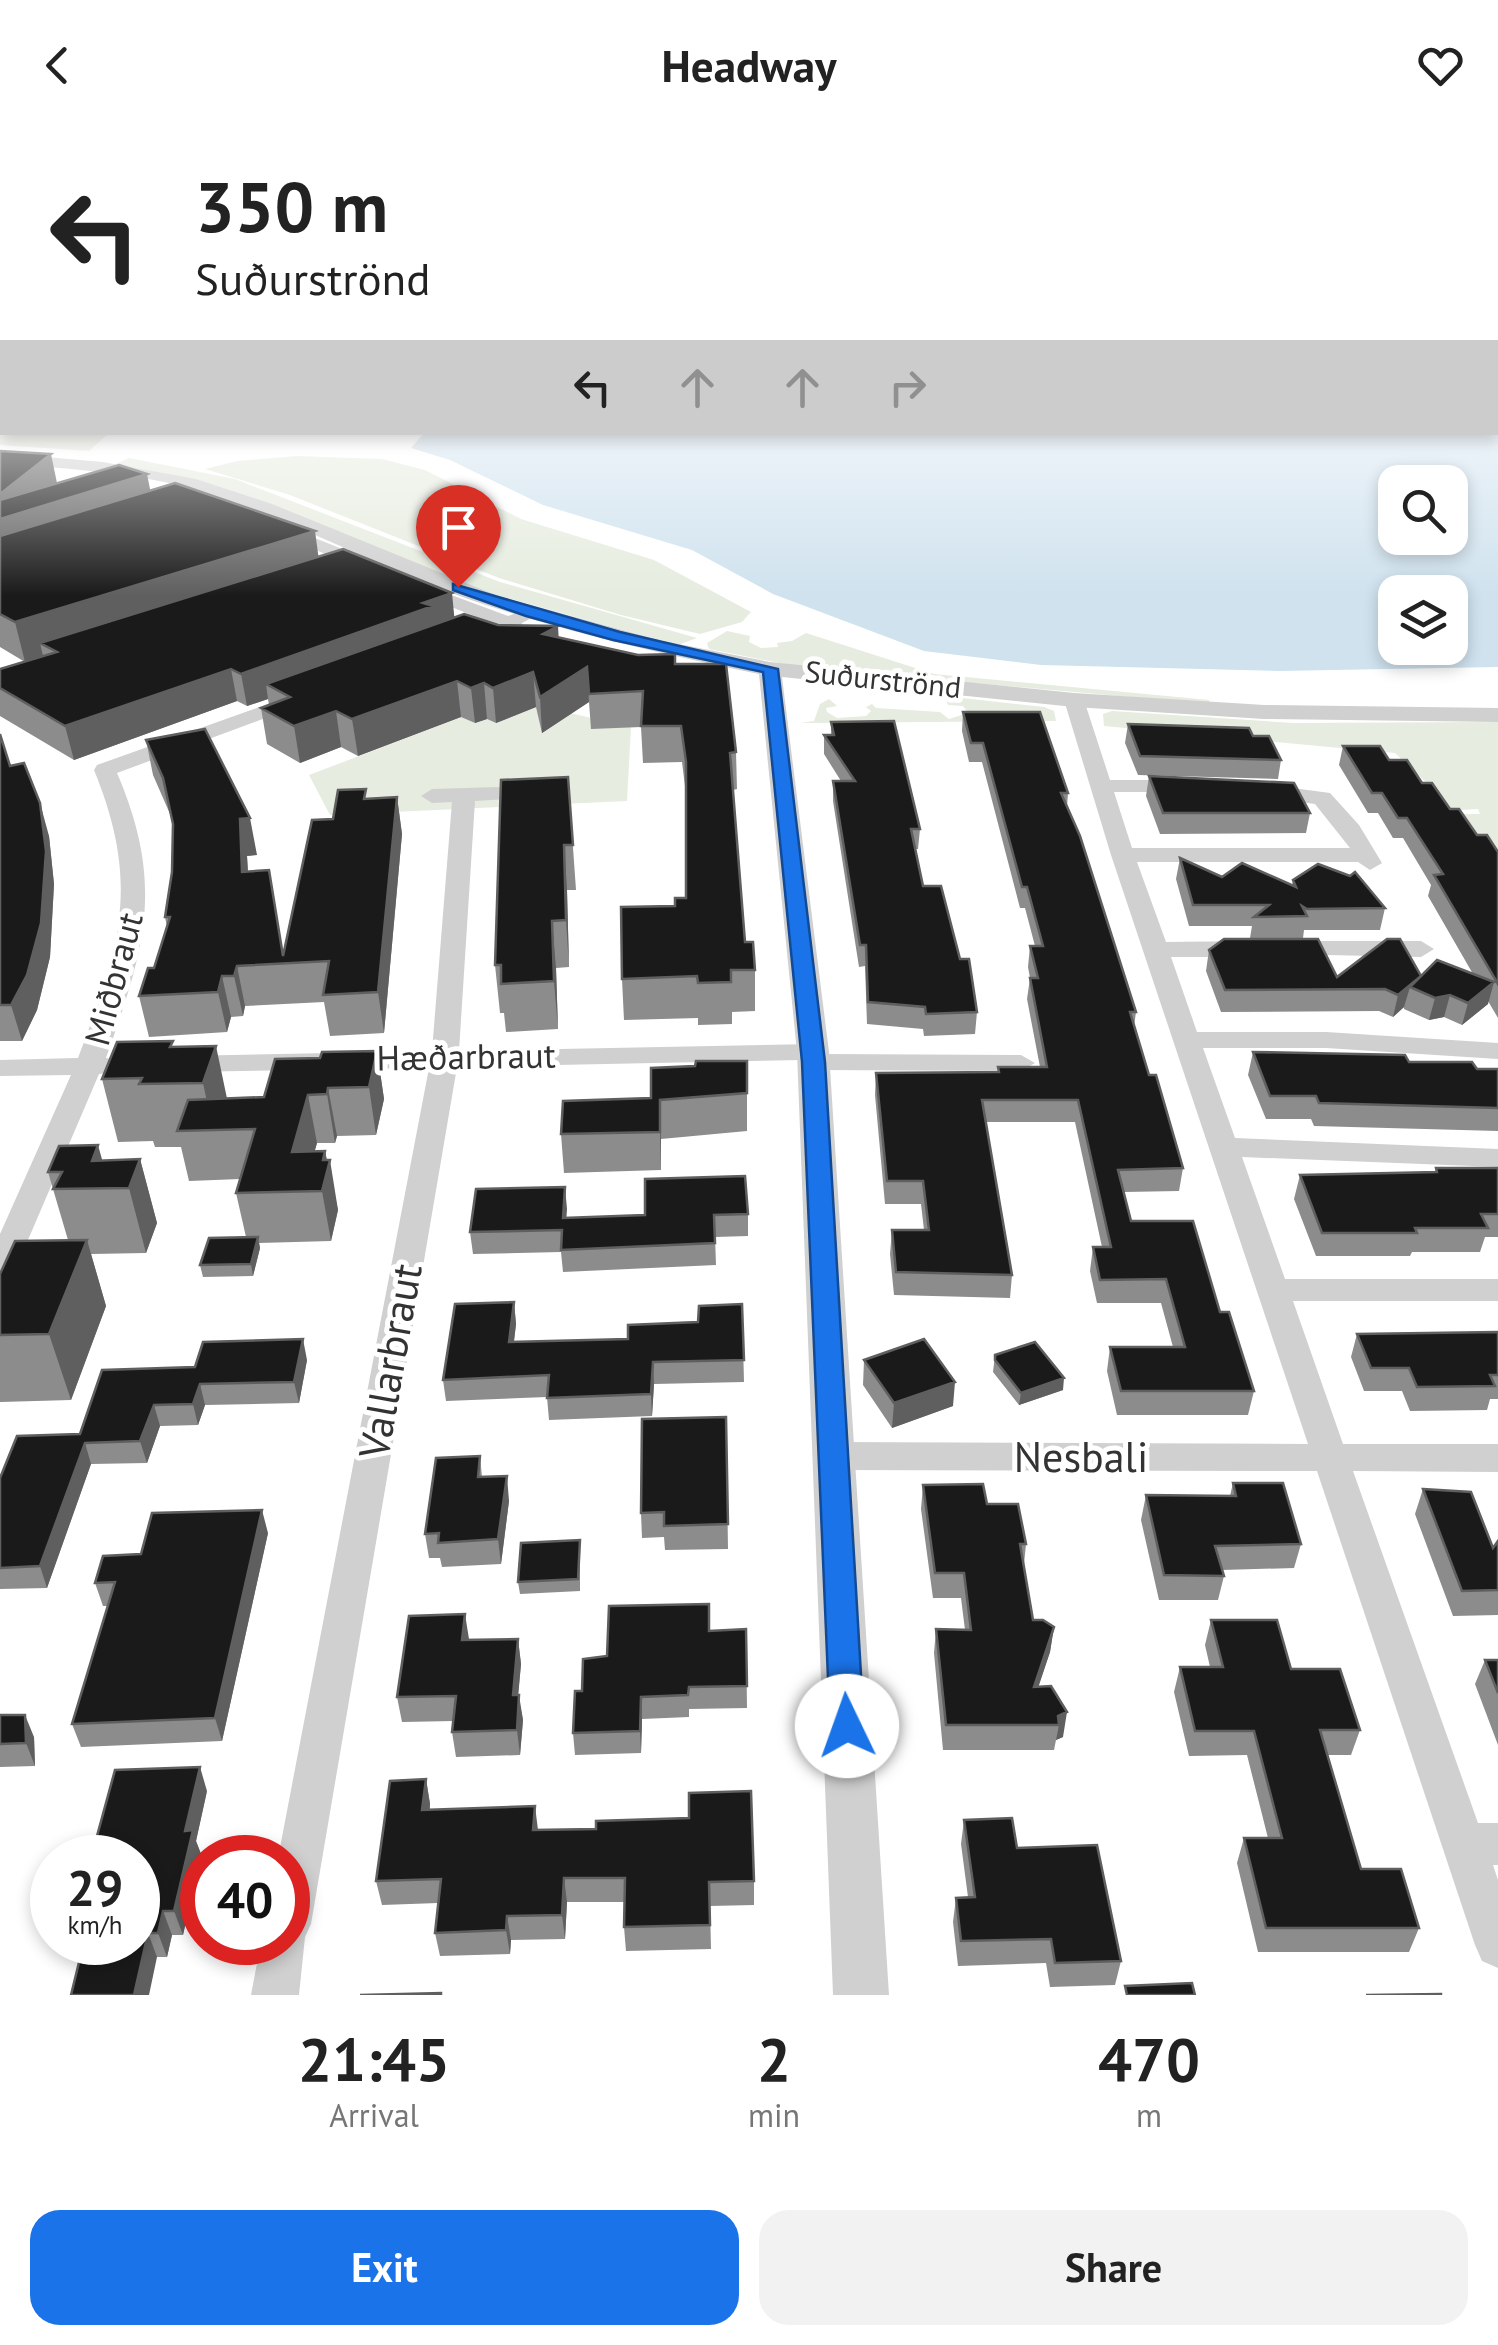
<!DOCTYPE html>
<meta charset="utf-8">
<style>
:root{--surface:#fff;--page:#f2f2f2;--text:#222;--muted:#767676;--accent:#1a73e8}
body{margin:0;font-family:"PT Sans",sans-serif;background:var(--page);color:var(--text);height:100vh;display:flex;flex-direction:column;font-size:38px;white-space:nowrap}
*{box-sizing:border-box;margin:0}
p{font-size:32px;color:var(--muted)}
.icon{flex:none;width:55px;height:55px;fill:none;stroke:currentColor;stroke-width:2;stroke-linecap:round;stroke-linejoin:round}
.map{position:relative;height:1865px;overflow:hidden}
.panel{display:flex;flex-direction:column;background:var(--surface);flex:1}
.panel>*{flex:none}
.hud{position:absolute;left:0px;top:0px;width:1500px;height:305px;box-shadow:0 5px 15px #0003;background:#fff;color:var(--text);overflow:hidden}
.tools{position:absolute;left:1378px;top:335px;display:grid;gap:20px}
.tools a{display:grid;place-items:center;width:90px;height:90px;border-radius:20px;background:var(--surface);box-shadow:0 5px 15px #0003;font-size:50px}
.speed{position:absolute;left:30px;top:1705px;display:flex;gap:20px;font-size:50px;font-weight:700;text-align:center}
.speed>*{display:grid;place-content:center;width:130px;height:130px;border-radius:50%;background:var(--surface);box-shadow:0 5px 15px #0003;line-height:1}
.speed small{font-size:25px;font-weight:400}
.speed .limit{border:15px solid #d22;background:#fff;color:#111}
.pin{position:absolute;display:grid;place-items:center;width:85px;height:85px;color:#fff;margin:-102px -42px;border-radius:50% 50% 50% 0;rotate:-45deg;box-shadow:0 0 10px #0007}
.pin .icon{rotate:45deg}
.me{position:absolute;width:110px;margin:-55px;rotate:357deg;stroke-linejoin:round;filter:drop-shadow(0 0 8px #0008)}
.turn{display:flex;align-items:center;gap:35px;height:210px;padding:0 30px;font-size:45px}
.turn .icon{width:130px;height:130px;stroke-width:2.5}
.turn b{display:block;font-size:70px;line-height:85px}
.lanes{display:flex;align-items:center;height:95px;padding:0 30px;background:#0003;justify-content:center;gap:50px;direction:ltr}
.lanes .off{opacity:.35}
.eta{display:flex;justify-content:space-evenly;align-items:center;height:170px;text-align:center}
.eta b{font-size:60px;font-weight:800;line-height:70px}
.cta{display:flex;gap:20px;margin-top:auto;padding:20px 30px}
.cta a{flex:1;height:115px;border-radius:30px;background:var(--accent);color:#fff;font-size:40px;font-weight:800;line-height:115px;text-align:center}
.cta a+a{background:var(--page);color:var(--text)}
header{display:flex;justify-content:space-between;align-items:center;height:130px;padding:0 30px;background:var(--surface);font-size:45px;font-weight:800}
.map>svg:first-child{display:block}
</style>
<header><svg class="icon" aria-label="back" viewBox="0 0 24 24"><path d="M15 5l-7 7 7 7"/></svg>Headway<svg class="icon" aria-label="heart" viewBox="0 0 24 24"><path d="M12 20l-8-8c-3-5 5-10 8-4 3-6 11-1 8 4z"/></svg></header>
<div class="map">
<svg width="1498" height="1865" viewBox="0 0 1498 1865">
<rect width="100%" height="100%" fill="#fff"/>
<path fill="#e6ecdf" d="M0,268L2,302L109,303L89,321L0,315Z
M297,326L382,329L425,340L521,389L654,430L751,482L742,492L700,504L621,485L499,448L290,365L205,339L237,331Z
M129,328L235,349L500,452L697,508L678,515L485,462L198,351L116,334Z
M727,501L750,506L749,512L761,518L778,517L777,513L792,511L806,503L934,544L1209,570V574L805,538L709,519L707,513Z
M944,566L1044,577L1054,581L1056,591L800,593L814,591L820,574L829,569L837,576L826,578L827,582L837,588L866,586L871,581L866,577L872,574L876,578L940,582L949,589L968,583L963,576L948,575Z
M513,570L631,597L627,671L330,685L309,645L462,587L475,593L487,589L496,593Z
M1112,581L1293,593L1498,592V726L1454,684H1480L1478,679L1441,681L1431,657L1395,623L1104,596L1103,584Z"/>
<path fill="#cfe2ee" fill-rule="evenodd" d="M1498,205V537L1278,541L1041,535L924,521L773,464L692,420L543,375L450,330L411,318L425,302H1498ZM1395,352H1450V408H1395ZM1450,462V518H1395V462Z"/>
<g fill="none" stroke-linecap="round" stroke-linejoin="round">
<path fill="#d0d0d0" fill-rule="evenodd" d="M285,396L372,431L374,435L360,439L279,404L277,401Z
M419,453L508,486L532,478L541,483L522,493L520,499H508L473,513L464,507L492,493L413,462L410,458Z
M296,564L303,566V574L117,643C165,755 145,818 106,928L117,930L121,936L117,942L99,944L16,1138L11,1146L0,1149V1104L71,945L0,946V930L78,928C120,817 141,755 94,640L97,635Z
M1074,564L1084,570L1110,650H1185L1196,656L1185,662H1114L1132,718H1350L1315,674L1255,666L1252,661L1263,654L1330,663L1359,695L1382,733L1370,740L1358,732H1137L1166,812L1246,811L1259,819L1246,827H1171L1197,902H1326L1498,913V929L1326,918H1203L1235,1008L1498,1019V1037L1242,1027L1285,1149H1498V1171H1293L1343,1314H1498V1342L1353,1341L1478,1693H1498V1735H1493L1498,1750V1838L1482,1831L1475,1815L1317,1341L833,1340L820,1336L815,1326L820,1316L833,1312L1308,1314L1111,725L1064,570Z
M499,657L507,659L510,664L507,669L475,671L459,921L813,914L823,916L825,924L1021,925L1035,933L1021,941L814,940L804,938L801,930L457,937L311,1794L305,1807L299,1865H251L261,1812H288V1728H278L429,938L185,942L171,934L185,926L432,921L452,672L432,673L421,666L432,659Z
M1289,811H1421L1434,819L1421,827L1280,824L1276,819L1280,814Z"/>
<path fill="#d0d0d0" fill-rule="evenodd" d="M0,323L103,332L196,349L272,374L498,466L663,511L770,532L1074,563L1264,575L1498,578V592L1264,589L1074,577L782,547L829,922L889,1865H833L797,922L759,544C667,525 575,504 486,475C385,442 291,387 188,358C128,341 63,339 0,333Z"/>
</g>
<path fill="#8c8c8c" d="M0,321L58,353L150,360L319,427L455,487L559,507L676,534L736,622L737,659L733,660L745,812L755,840V881L732,882V894L698,895V888L624,890L622,849L675,776L686,768V664L682,632L643,633L641,597L591,599L589,572L542,603L536,577L496,593L487,589L475,593L461,587L358,626L341,617L300,633L267,614L261,578L269,575L268,569L247,576L237,571L74,630L0,586V539L25,532L0,517Z
M963,582L1068,663L1067,676L1136,882L1134,897L1149,945L1183,1038L1179,1061L1124,1062L1131,1091L1220,1182L1254,1261L1248,1285H1117L1107,1241L1110,1217H1173L1161,1173H1097L1090,1141L1093,1117H1102L1075,992H986L1012,1145L1010,1168L894,1165L890,1124L892,1100H924L921,1074H885L875,965L876,943L998,942V937H1040L1027,869L1030,848L1028,837L1030,816H1035L1025,778H1020L982,632H969L962,601Z
M831,592L920,699L918,719H916L923,756L960,829L977,882L975,904L924,906L923,899L867,894L865,836L859,837L833,671V651H841L824,624V605H831Z
M1128,594L1253,606L1281,630L1278,649L1138,645L1125,613Z
M0,604L10,636L49,706L54,754L50,827L37,880L22,911H0Z
M146,610L257,725L247,726L248,741L284,824L333,689L367,669L397,667L402,704L384,903L330,906L324,872L245,876L243,886L231,887L227,902L149,907L139,866L154,838L167,797L165,787L172,742L173,696L170,684L153,645Z
M1343,616L1389,630L1422,653L1477,705L1498,722V888L1488,871V874L1462,895L1444,887L1429,890L1404,879V877L1393,887L1379,881L1221,882L1206,841L1209,820L1337,847L1473,844L1428,766L1431,755L1403,708H1393L1378,683H1368L1339,635Z
M1149,646L1310,683L1306,703L1160,704L1146,666Z
M568,647L576,760H567L569,837L556,838L558,899L506,902L504,883H500L495,835Z
M1180,728L1222,747L1292,755L1293,750L1385,778L1380,800H1304L1303,808H1250L1252,796H1189L1176,749Z
M174,917L227,968L264,967L320,928L377,921L384,969L376,1005L337,1006L335,1013H317L314,1022L325,1021L338,1080L331,1111L259,1113L260,1118L253,1146L203,1147L200,1135L246,1107L236,1063L240,1049L189,1051L181,1017H155L153,1011L118,1012L102,949Z
M1253,922L1409,932L1477,939H1498V1001L1314,996L1311,989H1266L1248,945Z
M747,931V1001L661,1009V1040L564,1043L561,1004Z
M140,1029L157,1093L146,1123L91,1124L106,1176L71,1270L0,1272V1144L68,1110L48,1042L102,1030Z
M1436,1038H1498V1107H1485L1480,1122H1412L1410,1126H1316L1294,1069L1300,1045L1435,1042Z
M565,1057L566,1088L748,1084V1106L715,1107L716,1135L563,1142L561,1122L473,1124L470,1102Z
M514,1172L516,1194L514,1212L628,1209L698,1192L742,1174L744,1252L654,1254L652,1286L549,1290L547,1267L446,1271L443,1250Z
M1498,1202V1269H1490L1487,1280L1410,1281L1402,1261H1364L1351,1227L1357,1204Z
M995,1225L1063,1260L1019,1275L993,1242Z
M307,1230L299,1273L205,1275L198,1295L160,1296L147,1333L91,1334L47,1458L0,1459V1348L80,1304L195,1237Z
M864,1230L953,1276L892,1298L863,1255Z
M726,1287L728,1419L665,1420L664,1407L642,1408L641,1383Z
M480,1326L482,1347L509,1371L501,1434L442,1437L440,1428H429L425,1404Z
M1233,1353L1301,1414L1294,1438L1222,1440L1224,1446L1218,1470H1159L1141,1390L1146,1365L1230,1366Z
M923,1355L987,1374L1026,1414L1024,1434L1033,1490L1054,1497L1050,1522L1038,1557L1051,1556L1063,1607L1056,1610L1054,1620H943L934,1523L936,1499L965,1500L961,1468H933L921,1379Z
M1423,1359L1493,1418L1498,1411V1485L1453,1486L1415,1384Z
M268,1403L222,1611L81,1617L72,1594L108,1476H103L95,1453L141,1424Z
M580,1410V1461L520,1464L518,1452Z
M1211,1490L1291,1539L1360,1600L1351,1625H1328L1361,1739L1419,1798L1409,1822H1258L1237,1733L1244,1708H1268L1247,1625L1189,1626L1174,1562L1180,1537H1210L1205,1515Z
M746,1499L747,1578L689,1579V1587L642,1589L641,1623L575,1625L573,1603L582,1561L607,1526L709,1501Z
M518,1509L521,1534L518,1565L523,1590L520,1625L456,1627L452,1602L454,1591L402,1592L397,1567L469,1510Z
M1485,1530H1498V1615L1475,1554Z
M0,1585L34,1607L35,1636L0,1637Z
M426,1649L430,1674V1680L538,1700L754,1751V1775L710,1776L711,1819L626,1821L624,1797L625,1772H567L565,1809L511,1810L510,1824L440,1826L435,1803L438,1773L382,1775L376,1751Z
M207,1661L196,1711L201,1724L183,1805H172L167,1827H157L83,1817L81,1812H138Z
M964,1690L1017,1718L1121,1831L1115,1855L1050,1857L1046,1833L958,1836L953,1792L956,1768L968,1767L961,1714Z"/>
<path fill="#5f5f5f" d="M51,324L58,358L147,344L154,379L0,428V364Z
M315,401L320,438L40,513L43,526L25,532L15,492Z
M452,463L455,494L266,554L268,569L247,576L241,544Z
M558,496L560,530L543,504Z
M587,537L589,572L542,603L540,567Z
M231,539L237,571L74,630L65,596Z
M533,542L536,577L496,593L493,558Z
M457,551L461,587L358,626L352,589Z
M484,553L487,589L475,593L471,558Z
M336,581L341,617L300,633L294,596Z
M397,667L402,704L384,903L378,862Z
M40,673L49,706L54,754L50,827L37,880L22,911L11,875Z
M250,688L257,725L247,726L250,780L242,742L240,689Z
M564,715L567,760L569,837L566,790Z
M552,791L556,838L558,899L554,851Z
M237,836L245,876L243,886L234,846Z
M222,846L231,887L227,902L218,862Z
M1421,846L1410,857L1404,877L1393,887L1398,865Z
M1494,852L1488,874L1462,895L1468,873Z
M1450,865L1444,887L1429,890L1435,868Z
M216,916L229,978L213,1000L203,953Z
M377,921L384,969L376,1005L369,957Z
M328,958L337,1006L335,1013L327,964Z
M308,965L317,1013L304,1061L292,1022Z
M660,970L661,1009V1040L660,1002Z
M98,1015L110,1058L92,1031Z
M325,1021L328,1037L330,1030L338,1080L331,1111L322,1061L323,1030Z
M140,1029L157,1093L146,1123L129,1058Z
M565,1057L567,1079L565,1110L563,1088Z
M258,1107L260,1118L253,1146L251,1134Z
M87,1110L106,1176L71,1270L49,1204Z
M514,1172L516,1194L511,1234L509,1212Z
M303,1209L307,1230L299,1273L294,1252Z
M653,1232L654,1254L652,1286L651,1264Z
M1064,1248L1063,1260L1019,1275L1021,1263Z
M955,1252L953,1276L892,1298L894,1273Z
M200,1254L205,1275L198,1295L193,1274Z
M154,1275L160,1296L147,1333L140,1311Z
M85,1313L91,1334L47,1458L40,1436Z
M507,1346L509,1371L501,1434L498,1409Z
M262,1380L268,1403L222,1611L215,1588Z
M465,1484L469,1509L465,1535L462,1510Z
M1054,1497L1050,1522L1030,1582L1034,1557Z
M518,1509L521,1534L516,1590L513,1565Z
M519,1565L523,1590L520,1625L517,1600Z
M641,1567L642,1589L641,1623L640,1601Z
M1067,1582L1063,1607L1056,1610L1059,1595L1058,1586Z
M25,1585L34,1607L35,1636L26,1613Z
M200,1637L207,1661L196,1711L201,1724L183,1805L174,1781L185,1701Z
M426,1649L430,1674L427,1704L422,1680Z
M535,1676L538,1700H533Z
M564,1748L567,1772L565,1809L562,1785Z
M163,1781L172,1805L167,1827L158,1803Z
M507,1786L511,1810L510,1824L506,1800Z
M148,1803L157,1827L149,1865H134Z"/>
<path fill="#1a1a1a" stroke="#5f5f5f" stroke-width="2.5" d="M0,321L51,324L0,364Z
M119,335L147,344L0,389V370Z
M175,353L315,401L15,492L0,484V406Z
M343,419L452,463L423,473L433,476L241,544L231,539L65,596L0,558V539L57,522L40,513Z
M464,484L498,495L558,496L543,504L638,525L675,524V534H726L736,622L730,623L745,812H753L755,840H731V852L698,853L697,846L622,849L621,777L675,776V768H686V632L681,596H641L643,561L589,564L587,537L540,567L533,542L493,558L484,553L471,558L457,551L352,589L336,581L294,596L261,578L290,567L266,554Z
M963,582H1040L1068,663H1061L1080,706L1136,882H1130L1149,945H1156L1183,1038L1118,1040L1131,1091H1193L1220,1182H1229L1254,1261H1121L1110,1217H1185L1166,1149L1100,1150L1093,1117H1111L1078,970H982L1012,1145L896,1142L892,1100H929L923,1051H887L876,943L999,942L998,937H1047L1030,848H1038L1030,816H1043L1027,757H1022L983,613H971Z
M894,591L920,699H911L923,756H941L960,829H969L977,882L926,884L925,877L868,872L866,815H860L833,651H855L824,605H834L831,592Z
M1128,594L1249,598L1253,606H1269L1281,630L1140,626Z
M205,599L250,688L240,689L242,742L269,740L283,826L312,690L333,689L338,660L366,659L364,669L397,667L378,862L323,865L329,831L237,836L234,846H222L218,862L139,866L148,838H154L170,787H165L172,742L173,694L163,648L146,610Z
M0,604L10,636L24,633L40,673L46,721L41,793L27,845L11,875H0Z
M1343,616H1380L1389,630H1407L1422,653H1432L1450,679H1459L1477,705H1487L1498,722V854L1434,745L1443,744L1407,688H1398L1382,663H1372Z
M1149,646L1294,653L1310,683H1163Z
M568,647L573,715H564L566,790L552,791L554,851L501,854V835H495L501,650Z
M1180,728L1222,747L1242,733L1296,757L1293,750L1318,734L1350,746L1355,742L1385,778L1307,779L1302,776L1307,786L1254,787L1269,775H1193Z
M1224,809H1318L1337,847L1387,809H1400L1421,846L1398,865L1385,859L1225,860L1209,820Z
M1437,830L1494,852L1468,873L1450,865L1435,868L1410,857Z
M173,911L170,917L216,916L203,953L139,954L142,948L102,949L117,912Z
M377,921L369,957L328,958L327,964L308,965L292,1022L325,1021L323,1030H330L322,1061L236,1063L255,999L177,1001L188,970L264,967L275,929L320,928L322,922Z
M1253,922L1405,925L1409,932H1472L1477,939H1498V978L1319,973L1316,966H1270Z
M696,931H747V963L660,970V1002L561,1004L563,971L651,968V938L695,936Z
M98,1015L92,1031L140,1029L129,1058L53,1059L62,1042H48L59,1016Z
M1436,1038H1498V1084H1481L1488,1098H1415L1417,1103H1322L1300,1045L1437,1042Z
M745,1046L748,1084L714,1085L715,1113L561,1120L562,1100L470,1102L476,1059L565,1057L563,1088L645,1085V1049Z
M258,1107L251,1134L200,1135L209,1108Z
M87,1110L49,1204L0,1205V1144L15,1111Z
M514,1172L509,1212L628,1209V1195L698,1192L699,1176L742,1174L744,1230L653,1232L651,1264L547,1268L549,1245L443,1250L455,1174Z
M1498,1202V1245H1490L1495,1256L1417,1257L1409,1238H1371L1357,1204Z
M303,1209L294,1252L200,1254L193,1274L154,1275L140,1311L85,1313L40,1436L0,1438V1348L17,1306L80,1304L102,1240L195,1237L203,1212Z
M924,1209L955,1252L894,1273L864,1230Z
M1035,1212L1064,1248L1021,1263L995,1230V1225Z
M726,1287L728,1394L664,1396V1382L641,1383L642,1289Z
M480,1326L478,1347L507,1346L498,1409L438,1413L439,1403L425,1404L436,1328Z
M1233,1353H1283L1301,1414L1215,1416L1224,1446L1164,1445L1146,1365L1236,1366Z
M983,1354L987,1374H1018L1026,1414H1020L1033,1490H1043L1054,1497L1034,1557L1051,1556L1067,1582L1058,1586L1059,1595H946L936,1499L971,1500L964,1443H935L923,1355Z
M1423,1359L1471,1362L1493,1418L1498,1411V1460L1462,1461Z
M262,1380L215,1588L72,1594L115,1452L95,1453L103,1426L141,1424L152,1383Z
M580,1410L578,1449L518,1452L521,1413Z
M709,1474V1501L746,1499L747,1556L689,1557L688,1565L641,1567L640,1601L573,1603L575,1561H582L583,1529L607,1526L609,1476Z
M465,1484L462,1510L518,1509L513,1565H519L517,1600L452,1602L456,1566L397,1567L409,1486Z
M1211,1490H1277L1291,1539H1340L1360,1600H1320L1361,1739H1401L1419,1798H1266L1244,1708H1282L1254,1601H1195L1180,1537H1223Z
M1485,1530H1498V1563Z
M0,1585H25L26,1613L0,1614Z
M200,1637L185,1701L193,1700L174,1781H163L158,1803H148L134,1865H71L84,1812H138V1728H91L115,1640Z
M426,1649L422,1680L535,1676L533,1700L596,1699V1691L689,1688V1663L751,1661L754,1751L709,1752L710,1795L624,1797L625,1748H564L562,1785L507,1786L506,1800L435,1803L441,1749L376,1751L390,1651Z
M1012,1688L1017,1718L1097,1715L1121,1831L1055,1833L1051,1809L961,1811L956,1768L975,1767L964,1690Z
M1192,1853L1195,1865H1127L1125,1856Z
M441,1863V1865H360Z
M1441,1864V1865H1366Z"/>
<linearGradient id="sky" x2="0" y2="1"><stop stop-color="#9ec6ea"/><stop offset="0.44" stop-color="#fff"/><stop offset="1" stop-color="#fff" stop-opacity="0"/></linearGradient>
<rect width="1498" height="466" fill="url(#sky)"/>
<path fill="#1a73e8" stroke="#114b97" stroke-width="2.5" d="M453,454L620,502L778,539L825,932L864,1596L859,1606L847,1611L835,1606L830,1596L802,932L763,542L613,510L526,486L453,460Z"/>
<g text-anchor="middle" stroke-width="10" stroke-linejoin="round" paint-order="stroke">
<g font-size="30" fill="#333" stroke="#fff">
<text transform="translate(883 550) rotate(6)" y="10">Suðurströnd</text>
</g>
<g font-size="35" fill="#333" stroke="#fff">
<text transform="translate(114 849) rotate(-75)" y="12">Miðbraut</text>
<text transform="translate(466 927) rotate(-1)" y="12">Hæðarbraut</text>
</g>
<g font-size="42" fill="#333" stroke="#fff">
<text transform="translate(390 1231) rotate(-80)" y="15">Vallarbraut</text>
<text x="1081" y="1342">Nesbali</text>
</g>
</g>
</svg>
<div class="tools">
<a><svg class="icon" aria-label="search" viewBox="0 0 24 24"><circle cx="10" cy="10" r="6"/><path d="M15 15l6 6"/></svg></a>
<a><svg class="icon" aria-label="layers" viewBox="0 0 24 24"><path d="M12 4l9 5-9 5-9-5zM3 14l9 5 9-5"/></svg></a>
</div>
<div class="speed"><div>29<small>km/h</small></div><div class="limit">40</div></div>
<div class="pin" style="left:458px;top:457px;background:#d93025"><svg class="icon" aria-label="arrive" viewBox="0 0 24 24"><path d="M6 21V4h12l-3 4 3 4H6"/></svg></div>
<svg class="me" style="left:847px;top:1596px" viewBox="-20 -20 40 40"><circle r="19" fill="#fff"/><path d="M0-13L10 11 0 6-10 11z" fill="#1a73e8"/></svg>
<div class="hud">
<div class="turn"><svg class="icon" aria-label="left" viewBox="0 0 24 24"><path d="M17 20v-9H6M10 6l-5 5 5 5"/></svg><div><b>350 m</b>Suðurströnd</div></div>
<div class="lanes"><svg class="icon" aria-label="left" viewBox="0 0 24 24"><path d="M17 20v-9H6M10 6l-5 5 5 5"/></svg><svg class="icon off" aria-label="ahead" viewBox="0 0 24 24"><path d="M12 20V5M6 11l6-6 6 6"/></svg><svg class="icon off" aria-label="ahead" viewBox="0 0 24 24"><path d="M12 20V5M6 11l6-6 6 6"/></svg><svg class="icon off" aria-label="right" viewBox="0 0 24 24"><path d="M7 20v-9h11M14 6l5 5-5 5"/></svg></div>
</div>
</div>
<section class="panel">
<div class="eta">
<div><b>21:45</b><p>Arrival</p></div>
<div><b>2</b><p>min</p></div>
<div><b>470</b><p>m</p></div>
</div>
<div class="cta"><a>Exit</a><a>Share</a></div>
</section>
